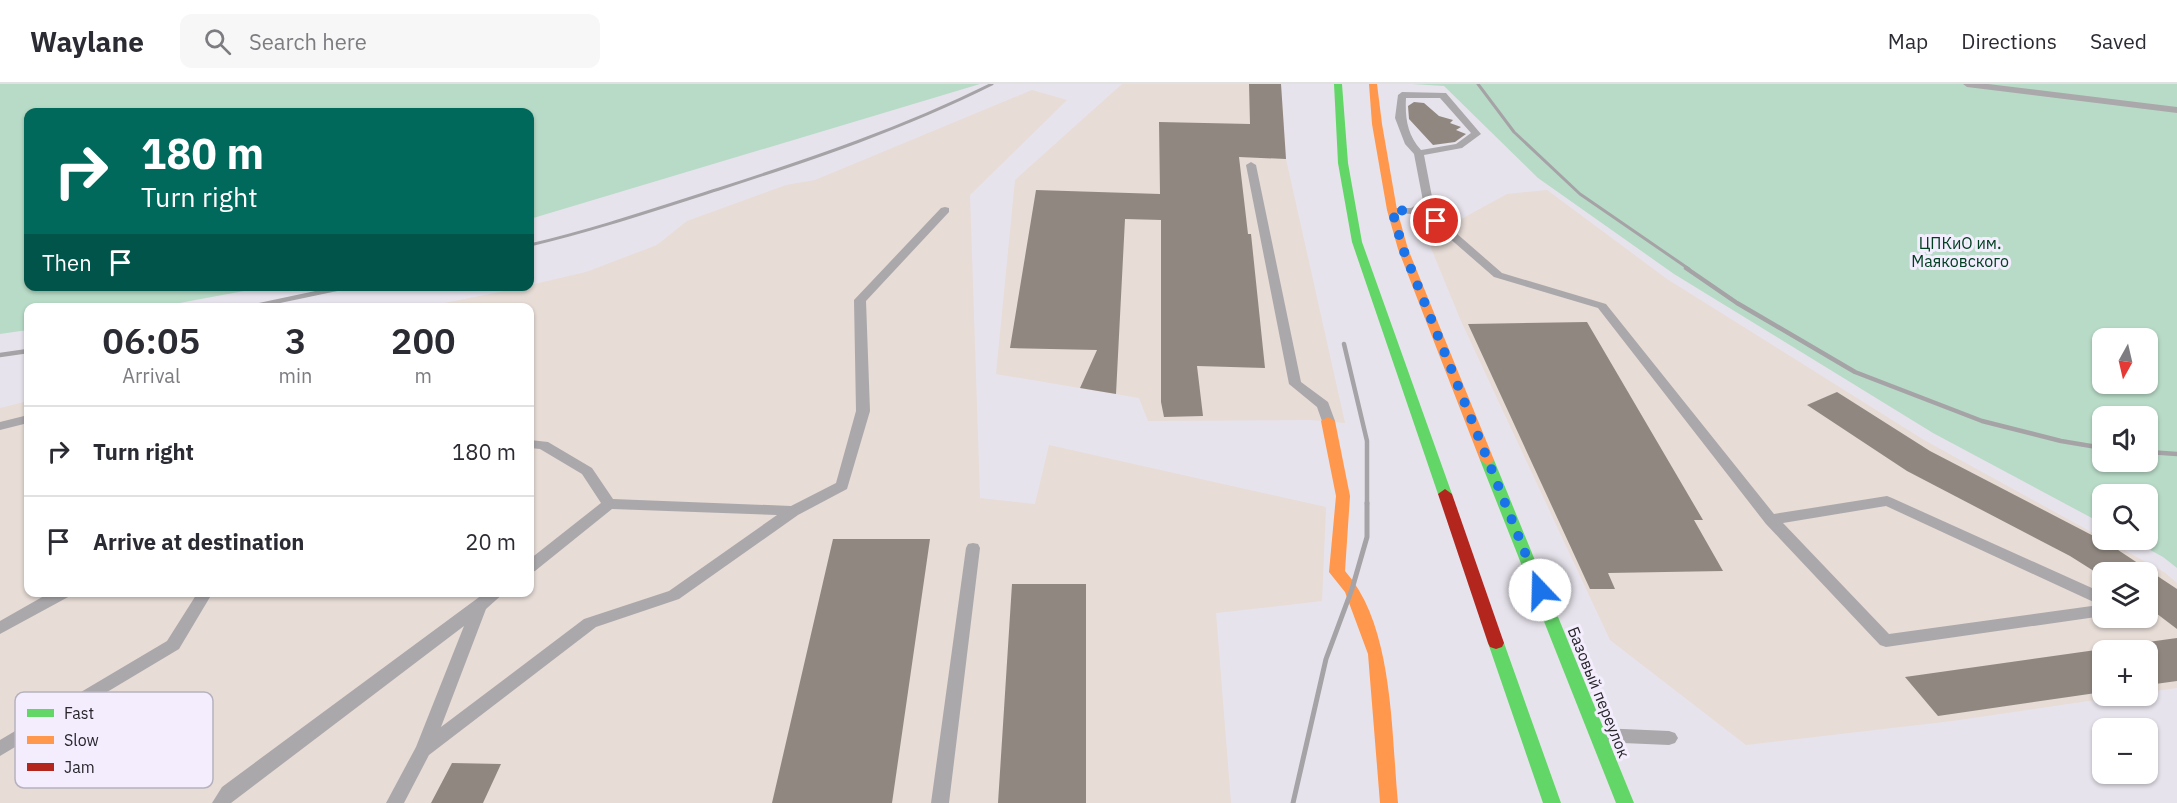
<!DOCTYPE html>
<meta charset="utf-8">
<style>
:root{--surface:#fff;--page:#f7f7f7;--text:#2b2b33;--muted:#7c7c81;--line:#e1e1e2}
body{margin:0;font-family:"IBM Plex Sans",sans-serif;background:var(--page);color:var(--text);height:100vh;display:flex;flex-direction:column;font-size:22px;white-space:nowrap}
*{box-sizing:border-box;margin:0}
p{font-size:20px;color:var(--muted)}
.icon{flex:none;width:33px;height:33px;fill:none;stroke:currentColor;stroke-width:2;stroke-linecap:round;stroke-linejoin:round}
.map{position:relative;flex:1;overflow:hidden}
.sheet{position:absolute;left:24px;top:219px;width:510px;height:294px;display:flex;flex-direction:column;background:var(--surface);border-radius:12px;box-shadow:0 2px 4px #0004}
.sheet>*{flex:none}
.guide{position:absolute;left:24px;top:24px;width:510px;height:183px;border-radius:12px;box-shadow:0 2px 4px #0004;background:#00695c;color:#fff;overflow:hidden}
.needle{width:39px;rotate:188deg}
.tools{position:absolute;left:2092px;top:244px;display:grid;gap:12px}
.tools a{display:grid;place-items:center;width:66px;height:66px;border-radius:12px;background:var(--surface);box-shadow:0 2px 4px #0004;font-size:30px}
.pin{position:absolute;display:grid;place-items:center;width:51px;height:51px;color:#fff;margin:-26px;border:3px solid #fff;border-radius:50%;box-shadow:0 2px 6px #0007}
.me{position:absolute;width:66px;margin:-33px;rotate:339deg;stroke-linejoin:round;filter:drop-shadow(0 0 4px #0008)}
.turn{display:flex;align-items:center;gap:21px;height:126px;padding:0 18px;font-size:27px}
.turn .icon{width:78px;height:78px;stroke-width:2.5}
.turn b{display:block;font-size:42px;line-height:51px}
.then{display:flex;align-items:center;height:57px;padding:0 18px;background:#0003;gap:12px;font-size:22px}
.eta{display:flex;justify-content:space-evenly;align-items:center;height:102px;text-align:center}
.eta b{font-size:36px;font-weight:600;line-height:42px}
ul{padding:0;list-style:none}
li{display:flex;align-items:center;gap:18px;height:90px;padding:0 18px;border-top:2px solid var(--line)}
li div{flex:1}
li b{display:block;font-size:22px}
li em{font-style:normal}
header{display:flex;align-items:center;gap:36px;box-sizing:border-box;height:84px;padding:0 30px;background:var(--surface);border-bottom:2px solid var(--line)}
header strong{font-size:28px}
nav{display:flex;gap:33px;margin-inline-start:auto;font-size:21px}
.search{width:420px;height:54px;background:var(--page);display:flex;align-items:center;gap:15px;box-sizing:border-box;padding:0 21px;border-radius:12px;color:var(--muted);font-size:22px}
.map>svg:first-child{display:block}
</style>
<header>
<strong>Waylane</strong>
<div class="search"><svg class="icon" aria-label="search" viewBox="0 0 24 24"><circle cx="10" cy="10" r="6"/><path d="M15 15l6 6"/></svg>Search here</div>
<nav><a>Map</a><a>Directions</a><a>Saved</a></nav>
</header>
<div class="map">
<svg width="2177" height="719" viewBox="0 0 2177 719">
<rect width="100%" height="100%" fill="#e7e3ec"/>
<path fill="#e7dcd6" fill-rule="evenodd" d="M1122,0H1281L1286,75L1345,339L1311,336L1148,337L1139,314L996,290L1015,96Z
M1032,6L1067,16L970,111L980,414L1035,420L1049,361L1326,423L1322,517L1216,529L1231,719H0V324L28,317V508H530V224L424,223L530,202V201L586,188L657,161L687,137L786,101L815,96Z
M1547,106L1667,195L1924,356L2164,488L2177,499V604L2148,608V567H2103V612H2123L1952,637L1746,661L1610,556L1461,237L1426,152H1445L1446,154L1453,152L1458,142L1454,139L1507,110ZM2103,489H2148V534H2103Z"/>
<path fill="#b8dbc7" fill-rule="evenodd" d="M0,0H980L530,135V28H28V202L265,203L158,223L28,224V246L0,250Z
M1412,0H2177V484L2163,473L2132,456H2148V411H2103V440L1933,349L1674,190L1538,94L1444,2ZM2103,255H2148V300H2103ZM2103,333H2148V378H2103Z"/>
<path fill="#908880" d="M1249,0H1281L1286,75L1239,73L1248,150H1251L1265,284L1197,282L1203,332L1164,333L1161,318V136L1125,135L1116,310L1080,304L1097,266L1010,264L1036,106L1160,110L1159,38L1250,40Z
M1414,18L1424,19L1439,32L1453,36L1450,39L1461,43L1456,46L1466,50L1455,58L1433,61L1409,35L1408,22Z
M1587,238L1703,436H1694L1723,487L1608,489L1615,505H1590L1468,240Z
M1837,308L1930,367L2109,460L2177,505V545L2148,523V489H2097L2070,472L1907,387L1807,321Z
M833,455H930L892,719H772Z
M1012,500H1086V719H998Z
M2177,554V597L2148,601V558Z
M2103,565V608L1938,632L1905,593Z
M452,679L501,680L483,719H431Z"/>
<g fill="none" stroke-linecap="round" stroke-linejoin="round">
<path fill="#aba8ab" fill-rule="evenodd" d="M1963,0H1988L2177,23V29L1967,3Z
M1402,8L1446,9L1481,50L1462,64L1424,71L1433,118L1421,127L1440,135L1502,189L1606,220L1774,430L1887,412L1892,414L2103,509V532L1886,563L1880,561L1766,440L1598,224L1494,193L1432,139L1411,130L1388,128V124H1411L1423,117L1414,70L1405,60L1395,34L1398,11ZM1406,14H1440L1471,49L1456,60L1421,66C1407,51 1405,33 1406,14ZM1886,422L2098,520L2099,521L1889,550L1783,439Z
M1251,78L1256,81L1301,298L1328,318L1335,337L1333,340H1323L1317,323L1289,300L1246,81Z
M945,123L949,124V128L866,217L870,327L847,405L798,431L679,515L596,543L429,671L404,719H386L416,663L464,542L231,719H212L222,703L486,508H505L486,525L441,643L584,535L669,507L777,431L612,425L535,487L530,488V475L601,419L582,390L540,365L530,364V356L548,358L592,384L613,415L791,422L836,399L856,327L854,216L941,124Z
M28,331V339L0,346V338Z
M973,459L978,460L980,464L949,719H931L966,464L968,460Z
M51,508H72L70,512L0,550V537Z
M198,508H213L179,565L0,672V656L167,557Z
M1600,644L1669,647L1675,649L1678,654L1675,659L1669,661L1600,658L1594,656L1591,651L1594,646Z"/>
<path fill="#63d668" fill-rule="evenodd" d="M1334,0H1342L1348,79L1362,158L1452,410L1445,415L1438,410L1352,158L1338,79Z
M1487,371L1494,376L1634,719H1616L1480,376Z
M1496,553L1502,555L1504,559L1561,719H1543L1488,559L1490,555Z"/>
<path fill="#ff974d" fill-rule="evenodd" d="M1369,0H1377L1382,40L1397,126L1408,165L1494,376L1492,379L1487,381L1480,376L1398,165L1387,126L1372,40Z
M1328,333L1335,337L1350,412L1345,487C1394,542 1391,648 1398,719H1380L1368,570L1345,508L1329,488L1336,412L1321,337Z"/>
<path fill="#b3261e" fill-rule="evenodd" d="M1445,405L1452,410L1504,559L1502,563L1496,565L1490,563L1488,559L1438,410Z"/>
<path stroke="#a6a3a7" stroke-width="3" d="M1478,0L1514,48L1580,110L1689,185
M530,161C594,146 656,125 719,105C812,75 904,44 992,0"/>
<path stroke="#a6a3a7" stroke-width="4.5" d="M1686,184L1737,219L1855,288L1982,337L2061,357L2103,364
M246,224L350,202
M1344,260L1367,357V420
M0,271L28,267
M2148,368L2177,370"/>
<path stroke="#a6a3a7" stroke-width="5" d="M1293,719L1326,575L1352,505L1367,453V419"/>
</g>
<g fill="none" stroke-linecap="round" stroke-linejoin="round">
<path stroke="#1a73e8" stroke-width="10" stroke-dasharray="0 18" d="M1436,137L1413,127L1392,126L1403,165L1540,506"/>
</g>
<g text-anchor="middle" stroke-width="6" stroke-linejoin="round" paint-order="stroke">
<g font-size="16" fill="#004021" stroke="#f3edfd">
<text x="1960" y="165">ЦПКиО им.<tspan x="1960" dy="18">Маяковского</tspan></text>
</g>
<g font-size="16" fill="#28252b" stroke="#f3edfd">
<text transform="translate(1599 608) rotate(68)" y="6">Базовый переулок</text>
</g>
</g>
<rect x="15" y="608" width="198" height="96" rx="9" fill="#f3edfd" stroke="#b6b1be" stroke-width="1.5"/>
<rect x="27" y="625" width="27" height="8" fill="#63d668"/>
<rect x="27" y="652" width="27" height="8" fill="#ff974d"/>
<rect x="27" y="679" width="27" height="8" fill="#b3261e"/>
<g font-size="16" fill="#28252b">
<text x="64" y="635">Fast</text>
<text x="64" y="662">Slow</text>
<text x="64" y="689">Jam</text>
</g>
</svg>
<div class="tools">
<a><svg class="needle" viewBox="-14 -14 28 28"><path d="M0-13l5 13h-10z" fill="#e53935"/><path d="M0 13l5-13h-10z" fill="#7c7c81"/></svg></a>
<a><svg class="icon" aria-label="sound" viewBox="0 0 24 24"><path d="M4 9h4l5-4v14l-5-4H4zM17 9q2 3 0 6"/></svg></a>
<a><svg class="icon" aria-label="search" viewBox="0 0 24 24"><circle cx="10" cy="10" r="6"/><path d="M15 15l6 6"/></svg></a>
<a><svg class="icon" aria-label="layers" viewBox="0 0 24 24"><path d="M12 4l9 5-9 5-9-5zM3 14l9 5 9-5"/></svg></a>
<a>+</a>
<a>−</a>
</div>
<div class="pin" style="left:1436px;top:137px;background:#d93025"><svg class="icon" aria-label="arrive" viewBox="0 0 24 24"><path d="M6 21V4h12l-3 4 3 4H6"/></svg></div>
<svg class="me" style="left:1540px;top:506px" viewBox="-20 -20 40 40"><circle r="19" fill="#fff"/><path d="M0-13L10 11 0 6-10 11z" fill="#1a73e8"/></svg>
<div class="guide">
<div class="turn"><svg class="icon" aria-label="right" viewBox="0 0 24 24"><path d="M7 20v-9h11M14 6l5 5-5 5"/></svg><div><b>180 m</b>Turn right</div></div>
<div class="then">Then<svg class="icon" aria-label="arrive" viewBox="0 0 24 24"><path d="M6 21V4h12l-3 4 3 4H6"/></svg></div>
</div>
<section class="sheet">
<div class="eta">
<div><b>06:05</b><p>Arrival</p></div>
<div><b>3</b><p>min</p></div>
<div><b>200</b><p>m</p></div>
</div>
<ul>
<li><svg class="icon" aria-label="right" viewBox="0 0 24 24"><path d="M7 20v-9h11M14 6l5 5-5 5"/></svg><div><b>Turn right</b></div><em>180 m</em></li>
<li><svg class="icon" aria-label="arrive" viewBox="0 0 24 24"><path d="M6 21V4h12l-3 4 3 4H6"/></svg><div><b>Arrive at destination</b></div><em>20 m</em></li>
</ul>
</section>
</div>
